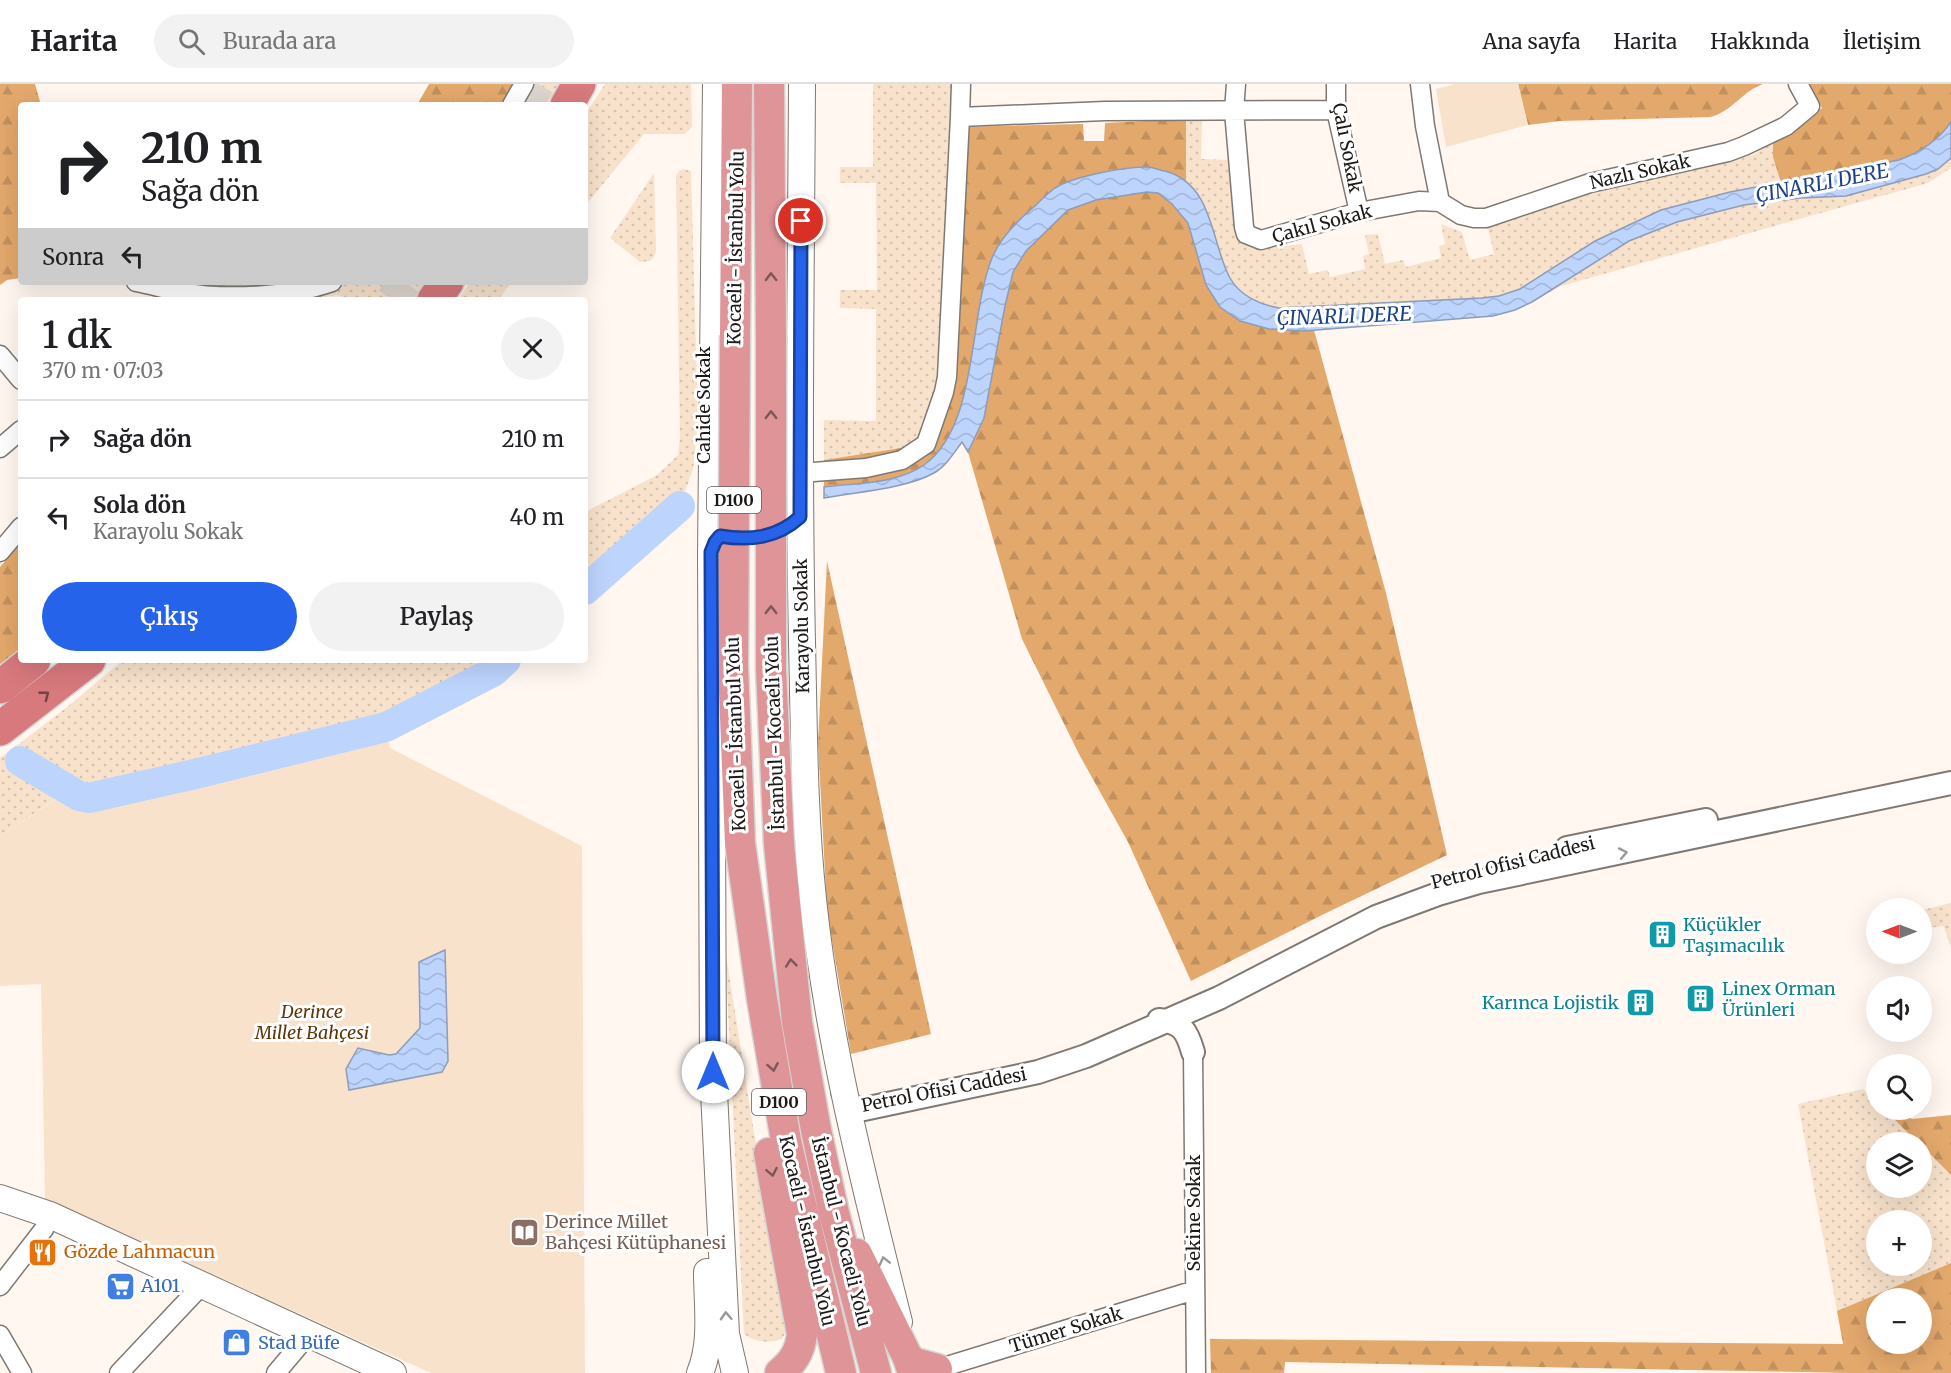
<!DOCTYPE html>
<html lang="tr">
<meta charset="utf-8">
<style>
:root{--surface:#fff;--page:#f2f2f2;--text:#202124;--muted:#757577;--line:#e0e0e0;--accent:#2563eb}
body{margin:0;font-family:Merriweather,serif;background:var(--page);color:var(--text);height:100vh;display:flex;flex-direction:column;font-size:22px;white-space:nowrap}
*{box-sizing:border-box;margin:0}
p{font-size:20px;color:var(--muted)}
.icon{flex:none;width:33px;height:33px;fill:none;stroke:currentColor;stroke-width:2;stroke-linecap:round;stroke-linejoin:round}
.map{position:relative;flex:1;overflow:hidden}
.details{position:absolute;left:18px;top:213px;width:570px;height:366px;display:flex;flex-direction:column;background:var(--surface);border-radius:6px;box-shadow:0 6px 24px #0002}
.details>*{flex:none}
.hud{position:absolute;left:18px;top:18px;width:570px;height:183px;border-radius:6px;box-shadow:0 6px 24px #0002;background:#fff;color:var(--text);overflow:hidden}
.needle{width:39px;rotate:270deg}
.buttons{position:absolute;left:1866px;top:814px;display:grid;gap:12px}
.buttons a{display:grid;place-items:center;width:66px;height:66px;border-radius:50%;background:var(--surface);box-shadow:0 6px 24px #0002;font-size:30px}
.pin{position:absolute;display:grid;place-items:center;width:51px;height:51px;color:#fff;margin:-26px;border:3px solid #fff;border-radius:50%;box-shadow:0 2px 6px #0007}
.me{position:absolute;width:66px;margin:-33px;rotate:0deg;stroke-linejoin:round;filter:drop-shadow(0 0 4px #0008)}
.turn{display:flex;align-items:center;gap:21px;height:126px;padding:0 24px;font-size:27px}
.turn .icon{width:78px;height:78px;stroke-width:2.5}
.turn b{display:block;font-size:42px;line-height:51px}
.then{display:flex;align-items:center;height:57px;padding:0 24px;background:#0003;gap:12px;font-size:22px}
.round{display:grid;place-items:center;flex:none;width:63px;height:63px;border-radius:32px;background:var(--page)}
.head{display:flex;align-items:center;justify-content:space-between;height:102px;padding:0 24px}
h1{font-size:36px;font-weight:600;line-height:45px}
.action{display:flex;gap:12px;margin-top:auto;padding:12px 24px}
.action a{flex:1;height:69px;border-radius:36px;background:var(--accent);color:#fff;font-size:24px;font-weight:600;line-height:69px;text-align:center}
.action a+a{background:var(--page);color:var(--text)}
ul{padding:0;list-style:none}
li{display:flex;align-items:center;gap:18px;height:78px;padding:0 24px;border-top:2px solid var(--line)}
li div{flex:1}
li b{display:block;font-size:22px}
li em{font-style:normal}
header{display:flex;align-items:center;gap:36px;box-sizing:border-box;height:84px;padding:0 30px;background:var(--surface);border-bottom:2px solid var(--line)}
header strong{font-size:28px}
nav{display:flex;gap:33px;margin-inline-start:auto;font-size:21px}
.search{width:420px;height:54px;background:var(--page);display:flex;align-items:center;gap:15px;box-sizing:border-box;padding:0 21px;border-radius:33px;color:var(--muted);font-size:22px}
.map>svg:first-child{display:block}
</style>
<header>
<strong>Harita</strong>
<div class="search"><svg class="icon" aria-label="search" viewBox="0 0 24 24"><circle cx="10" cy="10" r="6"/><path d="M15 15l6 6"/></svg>Burada ara</div>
<nav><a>Ana sayfa</a><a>Harita</a><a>Hakkında</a><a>İletişim</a></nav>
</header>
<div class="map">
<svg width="1951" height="1289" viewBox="0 0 1951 1289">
<defs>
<pattern id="grass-dots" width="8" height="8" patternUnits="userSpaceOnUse" patternTransform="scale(1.5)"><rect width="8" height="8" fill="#f8e2cc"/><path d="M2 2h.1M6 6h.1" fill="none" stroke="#d4c1ae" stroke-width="1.8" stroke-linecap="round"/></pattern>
<pattern id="forest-firs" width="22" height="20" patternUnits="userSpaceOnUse" patternTransform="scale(1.5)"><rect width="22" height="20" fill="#e3a86c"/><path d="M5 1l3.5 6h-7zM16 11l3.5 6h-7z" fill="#c2905d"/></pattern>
<pattern id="water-waves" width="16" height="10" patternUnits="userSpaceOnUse" patternTransform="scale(1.5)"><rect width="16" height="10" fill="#bdd4fd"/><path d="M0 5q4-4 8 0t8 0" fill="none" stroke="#a2b5d8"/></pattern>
</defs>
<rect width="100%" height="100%" fill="#fff7f0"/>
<path fill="url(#grass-dots)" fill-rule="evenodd" d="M524,0H567L554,21H512Z
M605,0H691L692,43L685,50H644L585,122V31Z
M873,0H961L947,293L926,360L824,376V336L876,337V225L840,224V206H877L876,99H840V83H873Z
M1186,35H1202L1201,75L1229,76L1239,147C1243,157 1246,163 1257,165L1302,160L1309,190L1328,186L1330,193L1365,185L1363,172L1369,170L1365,151L1378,150L1385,180L1403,176L1406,183L1441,174L1439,162L1445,160L1441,140L1462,148L1470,176L1494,170L1487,141L1636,97L1729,78L1755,70L1773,57L1783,105L1653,140L1521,215L1311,236L1237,219L1186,116Z
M1951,74V84L1928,99L1561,202L1532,218L1629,157L1677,138L1744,121L1802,114L1846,112L1926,90L1938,85Z
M683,85L691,87L698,337L693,385L680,422L585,504V428L657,391L678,371L680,354L676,92L679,87Z
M654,89L656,167L654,173L650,177L640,178L610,154Z
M332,198H432L419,216H359L336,211L309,216Z
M470,198H512L498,216H458Z
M123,576H502L489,587L386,643L89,714L79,712L68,707L0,752V674L66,624Z
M1951,819V865L1944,843L1942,842L1929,844L1927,833L1922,834V826Z
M725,865L767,1131L789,1241L782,1255C768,1259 756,1259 744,1250Z
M1863,1005L1876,1018V1026H1885L1918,1059H1876V1104H1922V1062L1951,1091V1179L1837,1227L1798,1020ZM1876,1137H1922V1182H1876Z"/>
<path fill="url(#forest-firs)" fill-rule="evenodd" d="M0,0H35L41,21H21V194L7,196L0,201Z
M429,0H524L512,21H417Z
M1518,0H1763C1741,8 1732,28 1710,33L1560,37L1528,41Z
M1809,0H1951V53L1933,71L1783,105L1773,73V57L1822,24Z
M1186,35V116L1235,217L1314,236V246L1386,509L1447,771L1324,830L1191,897L1128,758L1080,672L1022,555L968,368L963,357L935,388L824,414V376L926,360L944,308L959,43L1083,40L1084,57H1104L1105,39Z
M136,198H332L280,209Z
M21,458V570L0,587V483Z
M827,477L931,950L851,970L827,826L818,659Z
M1885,1026H1898L1912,1035L1951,1031V1091L1922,1062V1059H1918Z
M1951,1179V1289H1849L1285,1278L1284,1289H1211L1210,1255L1843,1260L1837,1227ZM1876,1215H1922V1260H1876Z"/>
<path fill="#f8e2cc" d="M1455,0H1518L1528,41L1446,63L1436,5Z
M386,643L390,664L582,762L585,1289H431L45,1115L41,900L0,902V752L69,707L79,712L89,714Z"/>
<path fill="url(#water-waves)" stroke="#8d9cb8" stroke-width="1.5" d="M1951,38V74L1938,85L1926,90L1846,112L1801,114L1744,121L1677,138L1629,157L1532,218L1515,226L1493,232L1304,247L1269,245L1240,237L1220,223L1206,201L1188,139L1172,120L1158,109L1147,108L1096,116L1068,126L1026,167L1013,188L1005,222L984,334L968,368L962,358C954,369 946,382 934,389C905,405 856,408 824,414V403C856,399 897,400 924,381C979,341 968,233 992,174C1000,154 1018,136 1035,122C1041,116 1048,109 1055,104C1074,92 1124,83 1147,83C1153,83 1159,86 1165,87C1214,100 1211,160 1230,194C1240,212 1261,221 1279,224L1482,214L1499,212L1520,205L1595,157L1661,126L1730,108L1899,76C1921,68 1938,57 1951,38Z
M445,866L448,977L442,988L349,1006L346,985L358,964L389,971L396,970L420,944L419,878Z"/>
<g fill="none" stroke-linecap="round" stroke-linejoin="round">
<path stroke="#bdd4fd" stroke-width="30" d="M585,506L680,422
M20,677L79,712L89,714L199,689L386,643L493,588L506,576"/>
<path stroke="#ddd6cf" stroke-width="33" stroke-dasharray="33 16" stroke-linecap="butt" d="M526,21L538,0
M392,216L405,198"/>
<defs>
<path id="minor" d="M1236,0L1234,27L1244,143L1246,150L1261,156L1359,128L1419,117L1440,118L1461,131L1474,134H1486L1590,99L1728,68L1744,62L1786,42L1810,22L1798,0
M1336,0V26L1359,128
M1420,0L1425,42L1440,118
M512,21L524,0
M960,33L961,0
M136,198C151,201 166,205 181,208C226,216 289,213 332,198
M0,271L21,296
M0,364L21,346
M800,389L866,384L902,376L926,360L944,308L947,293L960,33L1105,27L1336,26
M0,468L21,443
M1193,968L1196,1289
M0,1202L44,1145L50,1131
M0,1251L22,1289
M937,1285L1195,1206
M119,1289L202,1201
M276,1289L308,1251"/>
<path id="tertiary" d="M1567,764L1706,736
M1159,936C1182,938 1187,947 1193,968
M843,1008C847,1020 852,1025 864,1025L1038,988L1086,972L1219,914L1376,833L1438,810L1479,798L1951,699"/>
<path id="secondary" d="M716,0L711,468L713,988L726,1250L735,1289
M802,0C801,186 798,372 802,558C804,644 804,729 813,815C828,959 864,1098 899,1238
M0,1114L50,1131L393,1289
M700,1289C713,1258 707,1221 707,1188"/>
<path id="trunk" d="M769,0L771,251
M735,251L737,0
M733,582L740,759L762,915L786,1057L841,1289
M771,585L779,760L797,938L816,1046L834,1129L876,1289
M769,1069L802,1250C800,1268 793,1278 780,1289
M857,1170L908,1274L913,1289
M908,1274L915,1279L937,1285L936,1289"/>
<path id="motorway" d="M567,21L579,0
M434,216L447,198
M0,603L34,576
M0,645L89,576"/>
</defs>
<use href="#minor" stroke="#7f7973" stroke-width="21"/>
<use href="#tertiary" stroke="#7f7973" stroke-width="26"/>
<use href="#secondary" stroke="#7f7973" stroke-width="28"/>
<use href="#trunk" stroke="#d6d6d5" stroke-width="33"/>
<use href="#motorway" stroke="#d6d6d5" stroke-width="36"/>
<use href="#minor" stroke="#fff" stroke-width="18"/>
<use href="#tertiary" stroke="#fff" stroke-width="22"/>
<use href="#secondary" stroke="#fff" stroke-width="26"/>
<use href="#trunk" stroke="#df9497" stroke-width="30"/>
<use href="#motorway" stroke="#d7797d" stroke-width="33"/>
<defs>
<path id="trunk-bridge" d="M771,251V585
M733,582L735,251"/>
</defs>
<use href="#trunk-bridge" stroke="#d6d6d5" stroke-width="33" stroke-linecap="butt"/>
<use href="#trunk-bridge" stroke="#df9497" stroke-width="30"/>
</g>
<defs><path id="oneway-chevron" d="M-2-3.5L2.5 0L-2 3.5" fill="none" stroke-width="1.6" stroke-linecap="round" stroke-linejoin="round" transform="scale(1.5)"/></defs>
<g stroke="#7e5657">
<use href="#oneway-chevron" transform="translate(771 193) rotate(-91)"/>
<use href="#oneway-chevron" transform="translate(771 331) rotate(-90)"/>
<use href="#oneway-chevron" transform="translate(771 526) rotate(-90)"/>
<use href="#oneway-chevron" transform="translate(791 879) rotate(-96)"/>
<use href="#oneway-chevron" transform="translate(773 983) rotate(80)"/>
<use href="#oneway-chevron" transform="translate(772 1088) rotate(79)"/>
</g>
<use stroke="#704445" href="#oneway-chevron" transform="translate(45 611) rotate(-38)"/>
<g stroke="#999897">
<use href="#oneway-chevron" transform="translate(1623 769) rotate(-11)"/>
<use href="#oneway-chevron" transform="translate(884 1177) rotate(-104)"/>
<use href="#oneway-chevron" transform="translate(726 1232) rotate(-93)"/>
</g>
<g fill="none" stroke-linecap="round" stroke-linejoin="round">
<defs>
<path id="route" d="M713,988L711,468L715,458L720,452C750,457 777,454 800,433L801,137"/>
</defs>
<use href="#route" stroke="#184099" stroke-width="15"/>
<use href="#route" stroke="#2563eb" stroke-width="10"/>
</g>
<defs>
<symbol id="building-square" viewBox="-11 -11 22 22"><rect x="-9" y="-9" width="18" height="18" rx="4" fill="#0f9aa8" stroke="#fff"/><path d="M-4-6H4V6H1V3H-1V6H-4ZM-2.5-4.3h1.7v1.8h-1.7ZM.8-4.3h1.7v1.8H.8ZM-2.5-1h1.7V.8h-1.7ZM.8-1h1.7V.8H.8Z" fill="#fff"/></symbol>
<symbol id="library-square" viewBox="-11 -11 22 22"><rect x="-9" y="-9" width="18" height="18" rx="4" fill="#8d6e63" stroke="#fff"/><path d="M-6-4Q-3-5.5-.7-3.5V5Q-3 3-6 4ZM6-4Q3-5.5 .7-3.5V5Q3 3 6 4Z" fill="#fff"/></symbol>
<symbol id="restaurant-square" viewBox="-11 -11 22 22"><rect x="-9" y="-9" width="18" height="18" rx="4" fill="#e8710a" stroke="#fff"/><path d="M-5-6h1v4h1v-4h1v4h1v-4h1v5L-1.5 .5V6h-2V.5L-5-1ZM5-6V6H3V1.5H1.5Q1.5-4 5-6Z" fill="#fff"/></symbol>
<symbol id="supermarket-square" viewBox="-11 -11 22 22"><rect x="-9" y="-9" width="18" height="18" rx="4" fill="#3f7fe0" stroke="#fff"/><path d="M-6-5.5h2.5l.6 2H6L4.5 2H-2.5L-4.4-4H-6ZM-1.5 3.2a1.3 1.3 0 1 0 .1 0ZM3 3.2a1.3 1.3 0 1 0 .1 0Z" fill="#fff"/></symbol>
<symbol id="shop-square" viewBox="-11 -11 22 22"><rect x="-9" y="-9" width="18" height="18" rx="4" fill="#3f7fe0" stroke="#fff"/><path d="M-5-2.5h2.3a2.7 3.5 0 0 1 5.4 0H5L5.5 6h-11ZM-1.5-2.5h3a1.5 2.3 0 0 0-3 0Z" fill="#fff"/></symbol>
</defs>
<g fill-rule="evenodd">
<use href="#building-square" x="1646" y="834" width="33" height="33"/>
<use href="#building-square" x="1684" y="898" width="33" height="33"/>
<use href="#building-square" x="1624" y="902" width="33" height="33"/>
<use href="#library-square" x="508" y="1132" width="33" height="33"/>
<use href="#restaurant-square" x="26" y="1152" width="33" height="33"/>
<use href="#supermarket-square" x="104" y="1186" width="33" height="33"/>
<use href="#shop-square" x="220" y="1242" width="33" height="33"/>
</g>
<g text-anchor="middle" stroke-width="6" stroke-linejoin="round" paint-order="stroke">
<g fill="#fff" stroke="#605e5d" stroke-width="1.5">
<rect x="707" y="403" width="54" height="26" rx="4.5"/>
<rect x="752" y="1005" width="54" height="26" rx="4.5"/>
</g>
<g font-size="16" font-weight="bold" fill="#1c1917">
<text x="734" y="422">D100</text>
<text x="779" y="1024">D100</text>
</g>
<g font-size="18" fill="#1c1917" stroke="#fff">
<text transform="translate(1347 64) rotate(79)" y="6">Çalı Sokak</text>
<text transform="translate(1640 88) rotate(-13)" y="6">Nazlı Sokak</text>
<text transform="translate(1322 140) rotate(-15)" y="6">Çakıl Sokak</text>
<text transform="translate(736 164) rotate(-89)" y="6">Kocaeli - İstanbul Yolu</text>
<text transform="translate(704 321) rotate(-90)" y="6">Cahide Sokak</text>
<text transform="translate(802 542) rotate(-91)" y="6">Karayolu Sokak</text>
<text transform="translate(775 649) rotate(-92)" y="6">İstanbul - Kocaeli Yolu</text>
<text transform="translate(736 650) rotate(-92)" y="6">Kocaeli - İstanbul Yolu</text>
<text transform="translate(1513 779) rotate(-14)" y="6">Petrol Ofisi Caddesi</text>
<text transform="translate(944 1006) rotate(-11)" y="6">Petrol Ofisi Caddesi</text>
<text transform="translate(1194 1129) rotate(-90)" y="6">Sekine Sokak</text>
<text transform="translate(807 1147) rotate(77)" y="6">Kocaeli - İstanbul Yolu</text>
<text transform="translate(841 1148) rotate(76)" y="6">İstanbul - Kocaeli Yolu</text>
<text transform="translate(1066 1246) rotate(-17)" y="6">Tümer Sokak</text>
</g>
<g font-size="18" fill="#0d838f" stroke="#fff" text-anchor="start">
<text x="1683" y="847">Küçükler<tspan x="1683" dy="21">Taşımacılık</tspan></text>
<text x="1722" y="911">Linex Orman<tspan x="1722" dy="21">Ürünleri</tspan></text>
<text x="1619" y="925" text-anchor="end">Karınca Lojistik</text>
</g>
<g font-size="18" font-style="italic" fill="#5e3707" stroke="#fff">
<text x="312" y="934">Derince<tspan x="312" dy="21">Millet Bahçesi</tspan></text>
</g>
<g font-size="18" fill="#785e54" stroke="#fff" text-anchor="start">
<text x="545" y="1144">Derince Millet<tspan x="545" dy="21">Bahçesi Kütüphanesi</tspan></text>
</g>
<g font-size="18" fill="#c56008" stroke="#fff" text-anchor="start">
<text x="64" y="1174">Gözde Lahmacun</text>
</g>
<g font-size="18" fill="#366cbe" stroke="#fff" text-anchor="start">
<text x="141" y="1208">A101</text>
<text x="258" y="1265">Stad Büfe</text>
</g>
<g font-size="20" font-style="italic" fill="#1a418c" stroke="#fff">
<text transform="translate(1822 99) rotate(-11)" y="7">ÇINARLI DERE</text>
<text transform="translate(1344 232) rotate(-2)" y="7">ÇINARLI DERE</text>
</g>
</g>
</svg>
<div class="buttons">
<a><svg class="needle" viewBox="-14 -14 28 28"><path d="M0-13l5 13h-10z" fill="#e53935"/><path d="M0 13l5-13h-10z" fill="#757577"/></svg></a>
<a><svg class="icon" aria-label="sound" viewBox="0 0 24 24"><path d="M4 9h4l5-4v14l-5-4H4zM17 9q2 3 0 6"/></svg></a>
<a><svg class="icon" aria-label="search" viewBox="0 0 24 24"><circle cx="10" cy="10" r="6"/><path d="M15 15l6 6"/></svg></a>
<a><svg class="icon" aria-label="layers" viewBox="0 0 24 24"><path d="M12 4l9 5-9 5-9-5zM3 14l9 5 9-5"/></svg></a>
<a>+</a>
<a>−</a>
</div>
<div class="pin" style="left:801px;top:137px;background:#d93025"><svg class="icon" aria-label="arrive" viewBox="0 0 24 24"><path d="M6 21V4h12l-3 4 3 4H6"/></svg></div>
<svg class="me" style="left:713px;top:988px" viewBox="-20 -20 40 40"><circle r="19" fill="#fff"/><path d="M0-13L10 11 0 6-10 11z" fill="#2563eb"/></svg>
<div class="hud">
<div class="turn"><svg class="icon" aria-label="right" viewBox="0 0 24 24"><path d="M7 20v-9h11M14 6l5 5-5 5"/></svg><div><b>210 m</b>Sağa dön</div></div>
<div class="then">Sonra<svg class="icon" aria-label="left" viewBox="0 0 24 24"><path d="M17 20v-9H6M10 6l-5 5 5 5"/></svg></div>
</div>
<section class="details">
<div class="head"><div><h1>1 dk</h1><p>370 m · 07:03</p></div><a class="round"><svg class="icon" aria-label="close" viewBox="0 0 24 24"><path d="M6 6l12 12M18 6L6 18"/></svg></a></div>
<ul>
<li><svg class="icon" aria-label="right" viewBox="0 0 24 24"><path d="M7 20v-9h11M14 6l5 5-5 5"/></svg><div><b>Sağa dön</b></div><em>210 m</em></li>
<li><svg class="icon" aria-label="left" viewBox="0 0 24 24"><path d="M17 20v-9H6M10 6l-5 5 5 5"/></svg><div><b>Sola dön</b><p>Karayolu Sokak</p></div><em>40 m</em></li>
</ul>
<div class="action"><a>Çıkış</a><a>Paylaş</a></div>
</section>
</div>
